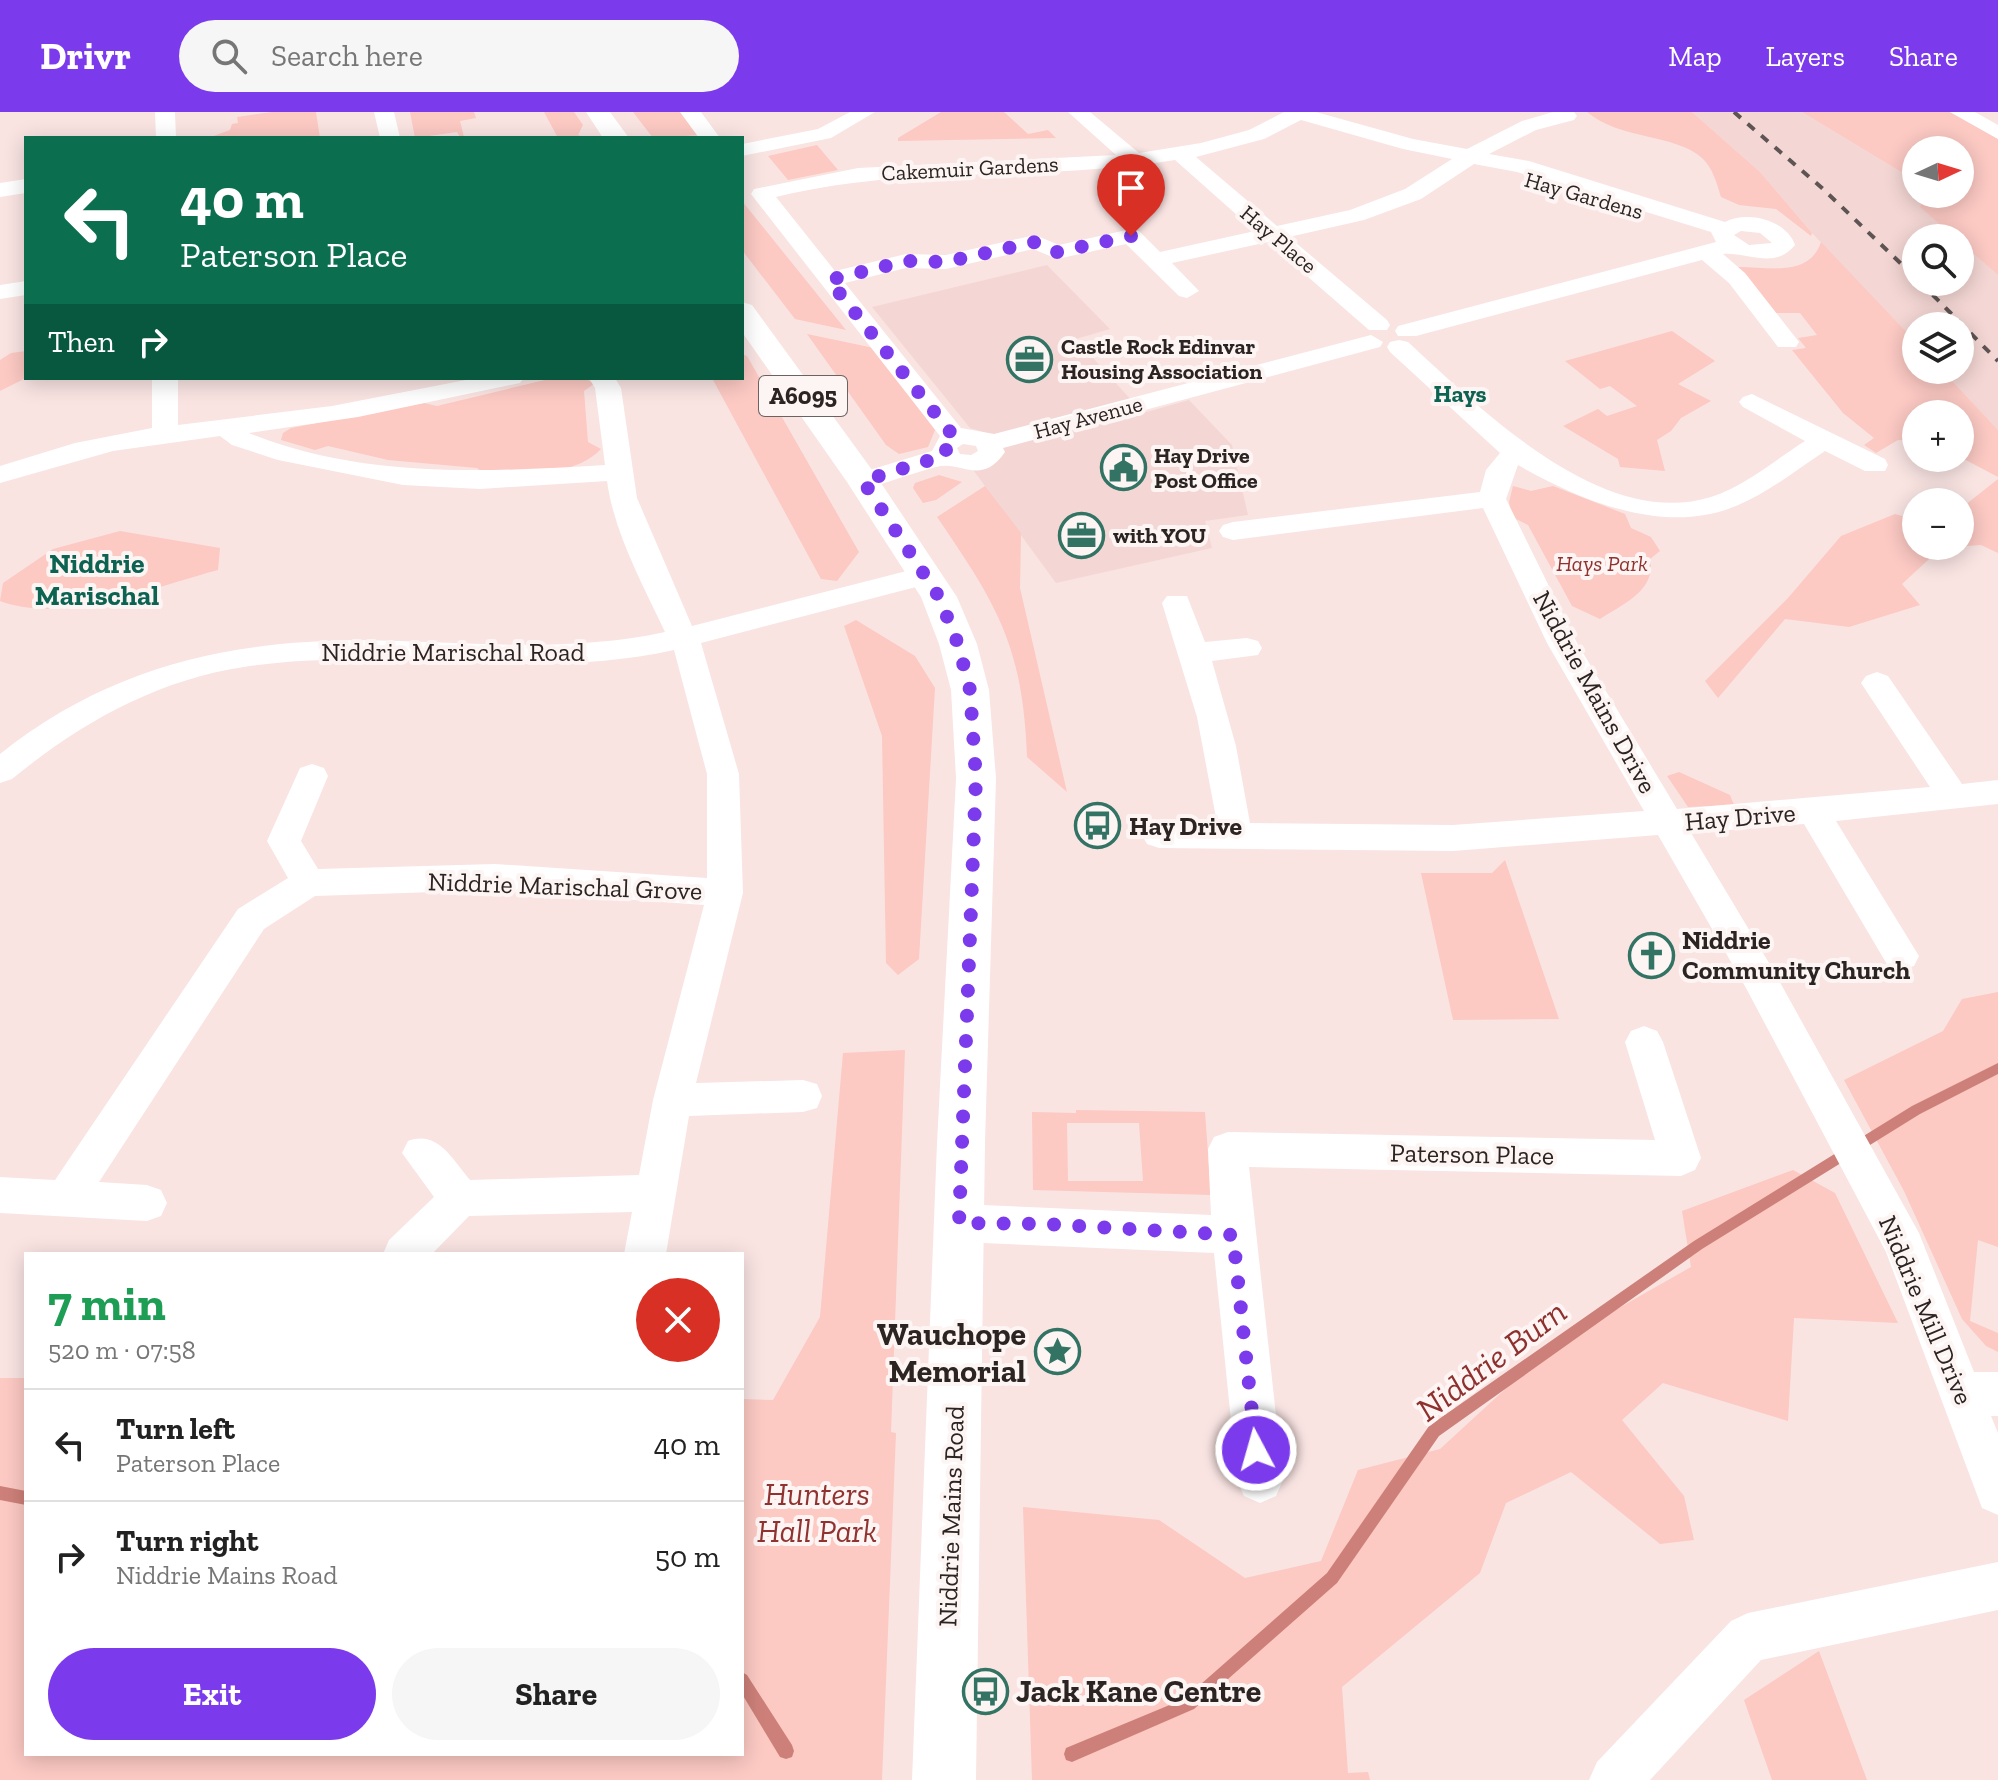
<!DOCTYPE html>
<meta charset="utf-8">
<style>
:root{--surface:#fff;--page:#f6f6f6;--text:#222;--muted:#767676;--line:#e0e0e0;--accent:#7c3aed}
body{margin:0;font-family:"Zilla Slab",serif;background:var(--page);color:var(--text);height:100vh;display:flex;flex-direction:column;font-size:30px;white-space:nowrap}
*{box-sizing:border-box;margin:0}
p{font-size:26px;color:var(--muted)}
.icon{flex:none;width:44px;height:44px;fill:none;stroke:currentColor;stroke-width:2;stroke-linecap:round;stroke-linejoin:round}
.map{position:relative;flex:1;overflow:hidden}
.sheet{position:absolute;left:24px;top:1140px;width:720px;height:504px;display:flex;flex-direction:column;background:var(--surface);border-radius:0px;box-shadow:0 4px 20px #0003}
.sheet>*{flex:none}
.banner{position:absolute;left:24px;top:24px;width:720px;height:244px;border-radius:0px;box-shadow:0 4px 20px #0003;background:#0b6e4f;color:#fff;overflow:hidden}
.needle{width:52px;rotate:86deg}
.fabs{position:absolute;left:1902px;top:24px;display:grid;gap:16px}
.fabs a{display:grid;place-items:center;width:72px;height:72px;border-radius:50%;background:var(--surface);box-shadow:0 4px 20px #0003;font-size:40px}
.pin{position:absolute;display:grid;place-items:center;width:68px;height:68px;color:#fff;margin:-82px -34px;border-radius:50% 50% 50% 0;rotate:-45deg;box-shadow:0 0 8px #0007}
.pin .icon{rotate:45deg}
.me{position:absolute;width:88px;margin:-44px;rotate:354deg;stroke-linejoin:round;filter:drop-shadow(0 0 6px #0008)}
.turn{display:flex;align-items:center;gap:28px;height:168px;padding:0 24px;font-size:36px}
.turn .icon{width:104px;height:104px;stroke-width:2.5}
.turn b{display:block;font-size:56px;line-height:68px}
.then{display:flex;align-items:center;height:76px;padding:0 24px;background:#0003;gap:16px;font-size:30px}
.round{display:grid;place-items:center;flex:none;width:84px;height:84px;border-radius:42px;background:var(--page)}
.head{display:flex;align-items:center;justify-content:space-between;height:136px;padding:0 24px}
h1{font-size:48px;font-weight:800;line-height:60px;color:#1e9e55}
.primary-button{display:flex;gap:16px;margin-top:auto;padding:16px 24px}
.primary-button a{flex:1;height:92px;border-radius:48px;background:var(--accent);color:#fff;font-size:32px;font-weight:800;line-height:92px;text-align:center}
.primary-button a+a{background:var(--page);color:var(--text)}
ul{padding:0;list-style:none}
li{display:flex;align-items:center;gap:24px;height:112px;padding:0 24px;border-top:2px solid var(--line)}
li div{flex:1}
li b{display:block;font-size:30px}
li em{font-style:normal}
header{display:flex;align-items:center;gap:48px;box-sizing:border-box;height:112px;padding:0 40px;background:var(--accent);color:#fff}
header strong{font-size:38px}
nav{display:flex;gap:44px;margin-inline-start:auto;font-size:28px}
.search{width:560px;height:72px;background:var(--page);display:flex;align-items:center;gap:20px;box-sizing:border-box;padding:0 28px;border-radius:44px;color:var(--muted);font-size:30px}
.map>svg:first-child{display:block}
</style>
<header>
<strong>Drivr</strong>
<div class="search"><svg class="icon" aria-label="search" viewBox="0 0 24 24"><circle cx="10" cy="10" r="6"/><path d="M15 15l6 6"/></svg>Search here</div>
<nav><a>Map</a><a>Layers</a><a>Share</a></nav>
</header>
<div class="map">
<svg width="1998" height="1668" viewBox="0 0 1998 1668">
<rect width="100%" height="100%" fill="#f9e4e2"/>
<path fill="#f4d7d4" d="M1692,0H1802L1916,69V82H1927L1921,95L1957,126H1916V170H1960V129L1998,163V318L1942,258H1960V214H1916V230L1812,121L1760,60Z
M1047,153L1110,217L1076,227L1143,301L1189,288L1232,333L1248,403L1205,409L1212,436L1056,471L971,355L990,322L970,316L872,195Z"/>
<path fill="#fcc9c3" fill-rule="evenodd" d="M272,0H316L320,26H208L230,18L232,12L238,11L237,5Z
M410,0H474L476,6L460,9L464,25H460L457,20L415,26Z
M544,0H574L583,13L578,23L587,26H558Z
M633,0H681L700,23L653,26Z
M941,0H1004L1028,22L1048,18L1056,26L898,29V26Z
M1587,0H1692L1760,60L1812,121L1811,124L1776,97L1739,93L1721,85C1717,72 1713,56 1702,46C1676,22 1620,28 1587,0Z
M1802,0H1950L1998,27V163L1920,95L1927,82H1960V38H1916V69Z
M817,33L838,58L788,68L768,44Z
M742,89L846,218L795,207L742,138Z
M1821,130L1916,230V258H1942L1998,318V365L1960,345V302H1916V329L1898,328L1876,341L1864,333L1874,326L1843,301L1792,238L1806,236L1798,226L1817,223L1800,201H1775L1736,155C1765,154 1809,167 1821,130Z
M1672,219L1715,249L1678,272L1711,289L1681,306L1671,319L1657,328L1665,359L1620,355L1618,347L1563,314L1598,297L1607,304L1637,294L1610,274L1600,277L1565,249Z
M807,222L874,236L935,318L928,335L899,342L886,333Z
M26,239V266L0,279V248L11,241Z
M742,242L747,244L859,440L837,469L821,467L712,266H742Z
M553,266H585L594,272L584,279L588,330L601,337C573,366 524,360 485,362L477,356L388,348L328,334L315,338L281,328L283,321L291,316L424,291L437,294Z
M939,363L962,370L936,388L923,391L913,376L915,371Z
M1998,367V441L1981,433L1941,436L1902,472L1920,493L1849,515L1785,507L1718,586L1705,569L1788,486L1841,424L1895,402L1916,408V434H1960V397Z
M985,374L1021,421L1020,476L1067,680L1027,645C1023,535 998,494 937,405Z
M1513,374L1531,379L1553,374L1625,402L1631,416L1651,425L1660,439L1650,447C1657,478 1622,493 1600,507L1572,494L1528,413L1512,405L1509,390Z
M120,419L220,436L218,458C153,475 65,513 0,489L3,471L53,437Z
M856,508L915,544L935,576L919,847L898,863L886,851L882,624L844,514Z
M1679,660L1730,683L1734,693L1688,695L1667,664Z
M1505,748L1559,907L1453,908L1421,761H1492Z
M1998,880V1135L1978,1128L1970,1209L1998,1221V1240L1986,1234L1962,1207L1904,1079L1844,968L1943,919L1962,887Z
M905,938L891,1320L896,1321L882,1668H0V1266H26V1642H742V1287L773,1288L820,1205L843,941Z
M1076,998L1205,1000L1211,1083L1033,1078L1032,1000L1076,1001ZM1067,1011H1139L1143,1069H1068Z
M1793,1058L1835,1081L1898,1211L1794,1206L1788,1309L1663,1271L1622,1308L1684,1384L1694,1428L1660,1432L1571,1360L1506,1391L1480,1461L1342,1575L1348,1661L1368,1660L1370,1668H1032L1023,1395L1159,1408L1245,1466L1321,1449L1358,1358L1440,1337L1552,1234L1691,1155L1682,1099Z
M1819,1539L1867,1668H1772L1744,1588Z"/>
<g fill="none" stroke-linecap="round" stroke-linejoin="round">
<path fill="#cd8079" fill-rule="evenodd" d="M1998,951V962L1920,1002L1702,1137L1439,1324L1337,1471L1194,1597L1072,1650L1066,1648L1064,1642L1066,1636L1184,1587L1327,1461L1429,1314L1694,1129L1912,994Z
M0,1374L26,1379V1393L0,1388Z
M742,1560L747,1563L792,1633L794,1639L792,1645L786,1647L780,1645L742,1582Z"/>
<path fill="#fff" fill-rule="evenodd" d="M155,0H175L176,26H156Z
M374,0H394L400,26H380Z
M680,0H701L720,26H699Z
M850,0H875L831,26L742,44V32L818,17Z
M1068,0H1090L1139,41L1201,31L1249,18L1284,0H1316L1413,27L1467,37L1522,9L1553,0H1574L1577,4L1574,8L1536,18L1489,42L1529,49L1725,110C1747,98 1787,108 1795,133C1775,158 1748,140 1723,142L1745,161L1799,230L1796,235H1778L1729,171L1702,148L1416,224H1398L1395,219L1398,214L1716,130L1711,120L1517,60L1474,52L1421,87L1364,108L1289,125L1387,208L1390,213L1387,218H1369L1268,130L1172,151L1199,179L1187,186L1179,184L1126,132L1057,147L1033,137L946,157L906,156L845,171L961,316L994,322L1371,223L1383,230L1380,235L1003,336L1005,340C981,375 961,348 936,355C912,361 888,371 863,377L853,375L849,369L853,363L932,339L940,324L751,82L754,77L858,56L1116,43ZM1301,8L1403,37L1452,47L1405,77L1350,98L1277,114L1196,45L1264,27ZM1175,48L1255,119L1160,140L1139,119L1131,117L1059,133L1035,123L946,143L906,142L835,159L776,85C907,52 1042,70 1175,48ZM1741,119L1760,121L1772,131L1749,133L1734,123ZM963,332L976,334L978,339L971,343L960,342L957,336Z
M1950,0H1975L1998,13V27Z
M26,67V81L0,85V71Z
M26,169V183L0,187V173Z
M1399,228L1408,230C1479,295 1601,419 1711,385C1745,374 1775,348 1805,329L1743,295L1739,290L1743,285L1752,282L1885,347L1888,353L1885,359H1865L1825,339C1796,358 1768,381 1736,394C1665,424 1581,389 1518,353L1506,387L1577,531L1677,697L1930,675L1861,571L1866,564L1877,560L1888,564L1962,672L1998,668V692L1836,709L1919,844L1914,854L1901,858L1888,854L1804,712L1691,721L1772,856L1919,1121L1974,1260H1998V1304H1991L1998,1321V1403L1982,1396L1886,1140L1746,876L1658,723L1453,739L1159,736L1147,732L1142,723L1147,714L1159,710L1217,711L1197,605L1162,491L1167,484H1187L1205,530L1247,526L1258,529L1262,536L1258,543L1212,549L1236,634L1250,711L1453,713L1644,699L1547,531L1483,396L1233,428L1223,425L1219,419L1223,413L1233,410L1480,380L1486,358L1500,341L1390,240L1387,235L1390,230Z
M152,266H178V313L332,294L476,266H524L520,271L358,305L249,321C363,367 486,360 605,353L595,276L589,266H615L621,276L637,386L692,514L926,454L936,456L941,463L936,470L916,475L701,531L739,662L743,781L696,971L803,968L817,972L822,984L817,996L803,1000L689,1004L666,1142H624L632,1100L469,1104L432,1142H383L389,1128L434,1085L402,1041L408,1029C438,1018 452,1047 470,1068L639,1063L653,988L704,793L495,778L315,784L264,817L99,1070L147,1073L161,1078L167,1091L161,1104L147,1109L0,1101V1065L55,1068L238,797L288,766L267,729L300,656L312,652L324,656L328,664L301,729L318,757L495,752L707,766V662L674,538C531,570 387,533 244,555C156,568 79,612 12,667L0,671V642C119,547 251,524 399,529C488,532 578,539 665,520C643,473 614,421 607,369L480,377L403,373L278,348L232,333L220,324L113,339L0,371V354L75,331L152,316Z
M1644,914L1657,919L1663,930L1701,1046L1695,1058L1681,1064L1249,1055L1283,1368L1276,1384L1260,1391L1244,1384L1237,1368L1214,1141L959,1130L944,1124L938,1111L944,1098L959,1092L1211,1103L1208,1037L1214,1025L1228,1020L1655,1028L1625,930L1631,919Z
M1998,1450V1498L1761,1548L1650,1668H1589L1597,1650L1731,1509L1748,1501Z"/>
<path fill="#fff" fill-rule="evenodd" d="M586,0H610L629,26H603Z
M742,190L752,193L875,362L957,485L977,532L989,578L996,666L985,1031L976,1668H912L937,1031L956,666L951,578L939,532L921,485L847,370L742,220Z"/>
<path stroke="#5e5453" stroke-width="4" stroke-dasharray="9 9" stroke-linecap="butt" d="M1734,0L1822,76L1916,166
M1920,170L1998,249"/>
</g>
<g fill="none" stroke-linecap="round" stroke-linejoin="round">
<path stroke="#7c3aed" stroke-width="14" stroke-dasharray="0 25.2" d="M1131,124L1057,140L1035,130L946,150L906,149L829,168L955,326L946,332V343L863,369L939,485L958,532L970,578L976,666L959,1111L1046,1112L1233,1123L1256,1338"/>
</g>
<defs>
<symbol id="office-ring" viewBox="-11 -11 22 22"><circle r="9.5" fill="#fdf5f4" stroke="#327364" stroke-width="1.5"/><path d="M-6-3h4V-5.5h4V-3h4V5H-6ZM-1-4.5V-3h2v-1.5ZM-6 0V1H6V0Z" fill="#327364"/></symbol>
<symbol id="civic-ring" viewBox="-11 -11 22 22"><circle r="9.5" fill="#fdf5f4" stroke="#327364" stroke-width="1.5"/><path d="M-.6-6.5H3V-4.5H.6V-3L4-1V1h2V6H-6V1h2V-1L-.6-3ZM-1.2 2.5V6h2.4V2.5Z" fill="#327364"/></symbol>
<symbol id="bus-ring" viewBox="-11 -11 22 22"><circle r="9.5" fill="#fdf5f4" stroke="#327364" stroke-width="1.5"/><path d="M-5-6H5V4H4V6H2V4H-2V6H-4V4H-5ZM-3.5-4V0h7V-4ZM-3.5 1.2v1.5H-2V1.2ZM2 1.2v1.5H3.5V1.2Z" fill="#327364"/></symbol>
<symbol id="church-ring" viewBox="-11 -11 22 22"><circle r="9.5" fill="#fdf5f4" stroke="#327364" stroke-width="1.5"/><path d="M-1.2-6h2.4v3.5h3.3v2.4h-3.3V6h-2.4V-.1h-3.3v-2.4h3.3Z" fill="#327364"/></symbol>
<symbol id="sight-ring" viewBox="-11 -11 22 22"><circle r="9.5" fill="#fdf5f4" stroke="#327364" stroke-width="1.5"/><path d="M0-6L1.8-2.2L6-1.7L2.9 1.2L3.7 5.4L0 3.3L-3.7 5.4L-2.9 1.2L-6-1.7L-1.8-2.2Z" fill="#327364"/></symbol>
</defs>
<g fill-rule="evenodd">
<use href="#office-ring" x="1004" y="222" width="51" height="51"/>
<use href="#civic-ring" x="1098" y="330" width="51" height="51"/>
<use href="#office-ring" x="1056" y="398" width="51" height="51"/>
<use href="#bus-ring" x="1072" y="688" width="51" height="51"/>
<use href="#church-ring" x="1626" y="818" width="51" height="51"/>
<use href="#sight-ring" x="1032" y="1214" width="51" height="51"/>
<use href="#bus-ring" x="960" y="1554" width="51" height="51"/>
</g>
<g text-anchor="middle" stroke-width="8" stroke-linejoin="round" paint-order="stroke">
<g font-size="22" fill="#2b2423" stroke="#fdf5f4">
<text transform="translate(970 56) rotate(-3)" y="8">Cakemuir Gardens</text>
<text transform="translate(1584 83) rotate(16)" y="8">Hay Gardens</text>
<text transform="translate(1279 127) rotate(40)" y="8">Hay Place</text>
<text transform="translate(1088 305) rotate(-15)" y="8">Hay Avenue</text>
</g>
<g font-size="22" font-weight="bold" fill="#2b2423" stroke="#fdf5f4" text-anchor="start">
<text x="1061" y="242">Castle Rock Edinvar<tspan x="1061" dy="25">Housing Association</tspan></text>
<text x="1154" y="351">Hay Drive<tspan x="1154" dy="25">Post Office</tspan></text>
<text x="1113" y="431">with YOU</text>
</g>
<g font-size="22" font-style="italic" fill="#903330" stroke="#fdf5f4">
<text x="1602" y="459">Hays Park</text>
</g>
<g font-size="24" font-weight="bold" fill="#0d6352" stroke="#fdf5f4">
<text x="1460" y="290">Hays</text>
</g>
<rect fill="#fdf5f4" stroke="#6a6362" stroke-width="2" x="759" y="264" width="88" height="40" rx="6"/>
<g font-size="24" font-weight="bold" fill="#2b2423">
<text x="803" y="292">A6095</text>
</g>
<g font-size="26" fill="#2b2423" stroke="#fdf5f4">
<text x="453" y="549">Niddrie Marischal Road</text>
<text transform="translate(1595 580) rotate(61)" y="9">Niddrie Mains Drive</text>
<text transform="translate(1740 705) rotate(-5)" y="9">Hay Drive</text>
<text transform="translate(565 774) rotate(2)" y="9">Niddrie Marischal Grove</text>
<text transform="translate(1472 1042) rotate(1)" y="9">Paterson Place</text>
<text transform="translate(1926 1198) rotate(67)" y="9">Niddrie Mill Drive</text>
<text transform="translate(951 1404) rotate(-88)" y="9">Niddrie Mains Road</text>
</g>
<g font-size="26" font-weight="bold" fill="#2b2423" stroke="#fdf5f4" text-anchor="start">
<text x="1129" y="723">Hay Drive</text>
<text x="1682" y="837">Niddrie<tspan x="1682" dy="30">Community Church</tspan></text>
</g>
<g font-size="28" font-weight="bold" fill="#0d6352" stroke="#fdf5f4">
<text x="97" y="461">Niddrie<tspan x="97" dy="32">Marischal</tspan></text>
</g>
<g font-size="32" font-weight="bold" fill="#2b2423" stroke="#fdf5f4" text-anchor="end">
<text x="1026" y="1233">Wauchope<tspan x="1026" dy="37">Memorial</tspan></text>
<text x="1016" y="1590" text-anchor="start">Jack Kane Centre</text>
</g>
<g font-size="32" font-style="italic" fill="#903330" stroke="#fdf5f4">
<text x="817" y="1393">Hunters<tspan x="817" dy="37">Hall Park</tspan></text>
</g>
<g font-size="34" font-style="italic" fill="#8e312e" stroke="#fdf5f4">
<text transform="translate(1491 1248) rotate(-37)" y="12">Niddrie Burn</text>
</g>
</g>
</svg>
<div class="fabs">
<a><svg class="needle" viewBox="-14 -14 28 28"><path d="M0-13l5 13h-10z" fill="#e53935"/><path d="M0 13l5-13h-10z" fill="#767676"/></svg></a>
<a><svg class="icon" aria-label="search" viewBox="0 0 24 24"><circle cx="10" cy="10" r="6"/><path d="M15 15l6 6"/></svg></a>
<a><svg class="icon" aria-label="layers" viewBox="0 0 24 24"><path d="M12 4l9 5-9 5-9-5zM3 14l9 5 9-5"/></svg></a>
<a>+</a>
<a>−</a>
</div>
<div class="pin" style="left:1131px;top:124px;background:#d93025"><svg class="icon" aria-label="arrive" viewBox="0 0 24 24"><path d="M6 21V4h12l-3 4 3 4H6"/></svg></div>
<svg class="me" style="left:1256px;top:1338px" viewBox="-20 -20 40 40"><circle r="17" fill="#7c3aed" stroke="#fff" stroke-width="3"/><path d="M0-11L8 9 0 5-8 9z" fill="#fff"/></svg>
<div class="banner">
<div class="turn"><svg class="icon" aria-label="left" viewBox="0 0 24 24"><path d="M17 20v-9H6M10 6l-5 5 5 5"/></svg><div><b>40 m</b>Paterson Place</div></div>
<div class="then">Then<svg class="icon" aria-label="right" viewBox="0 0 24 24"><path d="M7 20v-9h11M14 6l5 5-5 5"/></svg></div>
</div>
<section class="sheet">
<div class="head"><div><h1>7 min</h1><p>520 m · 07:58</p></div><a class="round" style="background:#d93025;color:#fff"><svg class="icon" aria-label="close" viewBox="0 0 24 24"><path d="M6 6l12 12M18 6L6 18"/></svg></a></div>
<ul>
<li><svg class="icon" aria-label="left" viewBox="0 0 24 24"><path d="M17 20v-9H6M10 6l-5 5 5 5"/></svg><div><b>Turn left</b><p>Paterson Place</p></div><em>40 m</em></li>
<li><svg class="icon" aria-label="right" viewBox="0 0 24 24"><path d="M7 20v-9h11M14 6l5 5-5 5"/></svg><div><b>Turn right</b><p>Niddrie Mains Road</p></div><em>50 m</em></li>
</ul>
<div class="primary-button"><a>Exit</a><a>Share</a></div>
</section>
</div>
